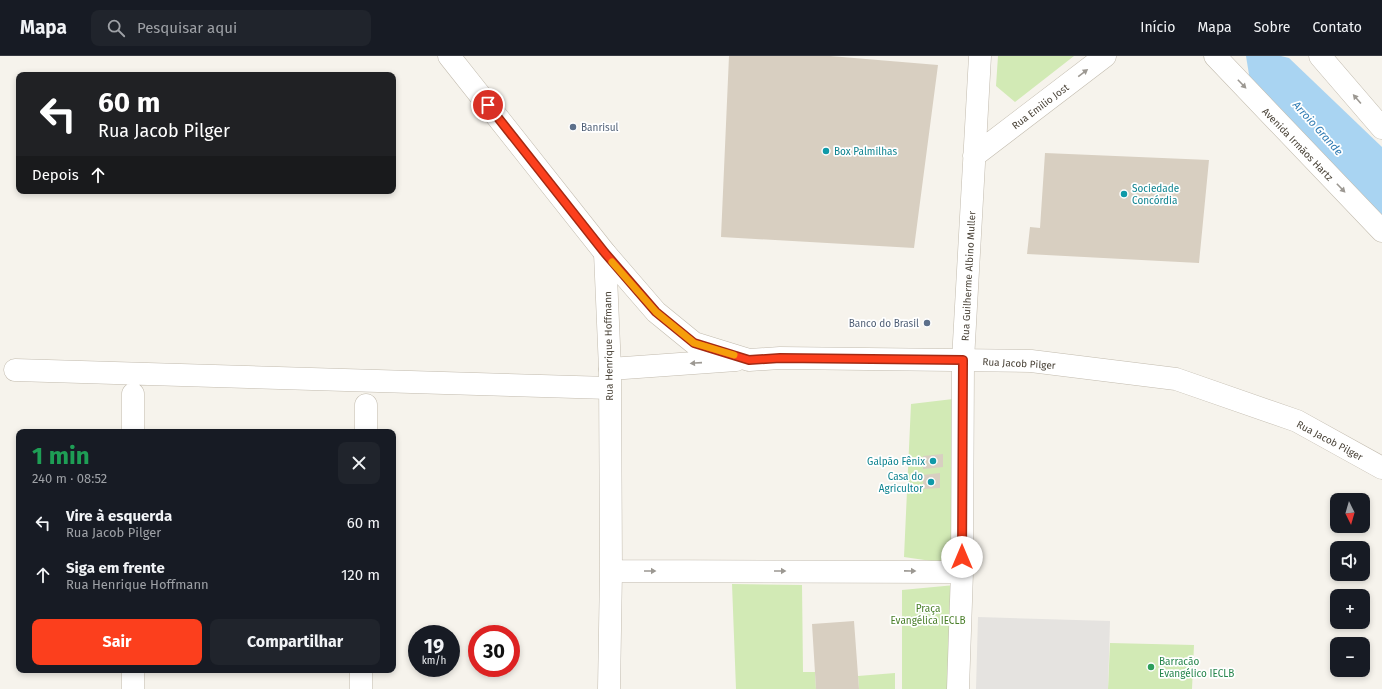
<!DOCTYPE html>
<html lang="pt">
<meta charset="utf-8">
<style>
:root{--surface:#171b24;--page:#20242c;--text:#f1f3f6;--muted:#9ea1a6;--line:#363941;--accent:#fc3f1d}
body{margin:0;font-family:"Fira Sans",sans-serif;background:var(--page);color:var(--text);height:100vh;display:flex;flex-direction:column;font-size:15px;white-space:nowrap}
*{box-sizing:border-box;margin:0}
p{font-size:13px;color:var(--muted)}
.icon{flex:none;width:22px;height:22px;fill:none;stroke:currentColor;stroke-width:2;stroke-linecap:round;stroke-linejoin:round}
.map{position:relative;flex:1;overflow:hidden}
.sheet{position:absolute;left:16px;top:373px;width:380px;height:244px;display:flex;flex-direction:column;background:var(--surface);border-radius:8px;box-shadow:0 2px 6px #0003}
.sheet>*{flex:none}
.top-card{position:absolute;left:16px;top:16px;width:380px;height:122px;border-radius:8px;box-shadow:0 2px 6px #0003;background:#202124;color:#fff;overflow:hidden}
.needle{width:26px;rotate:175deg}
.fabs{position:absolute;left:1330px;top:437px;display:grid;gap:8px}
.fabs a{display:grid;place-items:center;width:40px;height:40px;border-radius:8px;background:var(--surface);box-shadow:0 2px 6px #0003;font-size:20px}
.speed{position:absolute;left:408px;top:569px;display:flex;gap:8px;font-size:20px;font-weight:700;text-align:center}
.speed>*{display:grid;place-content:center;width:52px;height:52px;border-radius:50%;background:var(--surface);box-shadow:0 2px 6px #0003;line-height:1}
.speed small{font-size:10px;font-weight:400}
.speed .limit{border:6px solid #d22;background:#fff;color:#111}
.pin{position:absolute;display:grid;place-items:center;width:34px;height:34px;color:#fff;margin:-17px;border:2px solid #fff;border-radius:50%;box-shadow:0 1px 4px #0007}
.me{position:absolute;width:44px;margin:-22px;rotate:0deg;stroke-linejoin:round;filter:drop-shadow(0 0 3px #0008)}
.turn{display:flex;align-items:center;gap:14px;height:84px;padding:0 16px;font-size:18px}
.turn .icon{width:52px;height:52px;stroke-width:2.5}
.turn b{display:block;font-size:28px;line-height:34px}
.then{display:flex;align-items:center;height:38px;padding:0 16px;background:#0003;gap:8px;font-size:15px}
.round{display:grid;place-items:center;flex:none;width:42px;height:42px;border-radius:8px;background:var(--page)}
.headline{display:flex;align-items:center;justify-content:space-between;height:68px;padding:0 16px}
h1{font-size:24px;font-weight:700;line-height:30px;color:#1e9e55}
.button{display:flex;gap:8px;margin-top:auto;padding:8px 16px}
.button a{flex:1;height:46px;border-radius:8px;background:var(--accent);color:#fff;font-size:16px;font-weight:700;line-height:46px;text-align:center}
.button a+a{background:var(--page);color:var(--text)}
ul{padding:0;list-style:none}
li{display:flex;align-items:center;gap:12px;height:52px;padding:0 16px}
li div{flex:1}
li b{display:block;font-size:15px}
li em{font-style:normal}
header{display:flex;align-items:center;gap:24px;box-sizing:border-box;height:56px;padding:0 20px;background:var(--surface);border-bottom:1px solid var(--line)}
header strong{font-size:19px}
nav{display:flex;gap:22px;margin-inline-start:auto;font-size:14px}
.search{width:280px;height:36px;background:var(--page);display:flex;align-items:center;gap:10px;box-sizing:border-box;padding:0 14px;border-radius:8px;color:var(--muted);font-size:15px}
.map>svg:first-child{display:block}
</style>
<header>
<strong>Mapa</strong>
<div class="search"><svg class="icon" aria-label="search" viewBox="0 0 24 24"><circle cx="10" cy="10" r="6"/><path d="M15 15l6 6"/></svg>Pesquisar aqui</div>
<nav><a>Início</a><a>Mapa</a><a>Sobre</a><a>Contato</a></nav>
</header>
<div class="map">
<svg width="1382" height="633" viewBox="0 0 1382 633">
<rect width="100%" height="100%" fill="#f6f3ec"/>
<path fill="#d2eab5" d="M998,0H1074L1015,46L996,30Z
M953,343L952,508L904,501L911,348Z
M732,528L802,529L803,616H815L816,633H736Z
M955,529L951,633H902V534Z
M1110,587L1194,589L1192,633H1108Z
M895,617V633H859L858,620Z"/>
<path fill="#e5e3e0" d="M978,561L1110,565L1108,633H976Z"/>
<path fill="#a9d4f2" d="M1246,0H1281L1289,2L1382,91V168L1251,31Z"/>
<path fill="#d8cfc1" d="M729,0H830L938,9L914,192L721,181Z
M1045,97L1209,104L1199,207L1027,198L1030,171L1040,172Z
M943,398V411L923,413V400Z
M940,417V432L923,433V419Z
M854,565L859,633H816L812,568Z"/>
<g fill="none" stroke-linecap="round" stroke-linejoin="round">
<defs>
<path id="minor" d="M974,100L1105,0
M605,197L610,313L611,515L609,633
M15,314L609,332
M133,338V376
M366,376V349
M611,515L962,516
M133,614V633
M361,633V614
M958,633L962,516L963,304L980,0"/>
<path id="tertiary" d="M449,0L605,197L656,256L694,287L749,304L780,302L1031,305L1176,323L1297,365L1382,412
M1215,0L1382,175
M1320,0L1382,72
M610,313L736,304"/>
</defs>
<use href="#minor" stroke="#c2bbae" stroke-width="23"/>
<use href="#tertiary" stroke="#c2bbae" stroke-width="23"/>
<use href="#minor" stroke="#fff" stroke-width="22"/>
<use href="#tertiary" stroke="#fff" stroke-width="22"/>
</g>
<defs><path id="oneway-solid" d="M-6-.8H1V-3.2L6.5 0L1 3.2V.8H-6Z"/></defs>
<g fill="#9c9892">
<use href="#oneway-solid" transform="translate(1083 17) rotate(-37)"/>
<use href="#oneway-solid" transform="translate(1242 28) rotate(46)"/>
<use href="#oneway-solid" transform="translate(1357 43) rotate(-131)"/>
<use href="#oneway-solid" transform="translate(1341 132) rotate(46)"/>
<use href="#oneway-solid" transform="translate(696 307) rotate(176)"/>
<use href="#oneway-solid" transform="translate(650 515)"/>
<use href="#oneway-solid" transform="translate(780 515)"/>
<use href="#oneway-solid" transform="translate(910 515) rotate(1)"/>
</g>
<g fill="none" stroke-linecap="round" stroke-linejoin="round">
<defs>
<path id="route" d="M488,49L605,197L656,256L694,287L749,304L780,302L963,304L962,501"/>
</defs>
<use href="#route" stroke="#a42913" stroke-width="10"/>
<use href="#route" stroke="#fc3f1d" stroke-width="7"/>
<path stroke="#f59e0b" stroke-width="7" d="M612,206L656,256L694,287L734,299"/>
</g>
<g fill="#5c6f8a" stroke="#fff" stroke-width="1.5">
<circle cx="573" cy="71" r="4"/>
<circle cx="927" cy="267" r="4"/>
</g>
<g fill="#0f9aa8" stroke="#fff" stroke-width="1.5">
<circle cx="826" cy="95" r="4"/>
<circle cx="1124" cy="138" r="4"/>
<circle cx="933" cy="405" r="4"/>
<circle cx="931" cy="426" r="4"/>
</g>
<circle fill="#2e9e5b" stroke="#fff" stroke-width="1.5" cx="1151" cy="611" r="4"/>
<g text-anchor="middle" stroke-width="3.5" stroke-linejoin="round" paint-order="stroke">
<g font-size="10" fill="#4b4439" stroke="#fff">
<text transform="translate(1040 50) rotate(-37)" y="4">Rua Emilio Jost</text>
<text transform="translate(1298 88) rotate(46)" y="4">Avenida Irmãos Hartz</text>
<text transform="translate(968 220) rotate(-87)" y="4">Rua Guilherme Albino Muller</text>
<text transform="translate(608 290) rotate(-91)" y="4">Rua Henrique Hoffmann</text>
<text transform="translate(1019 307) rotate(3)" y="4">Rua Jacob Pilger</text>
<text transform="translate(1330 384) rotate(28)" y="4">Rua Jacob Pilger</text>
</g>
<g font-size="10" fill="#4e5e75" stroke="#fff" text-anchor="start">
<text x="581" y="75">Banrisul</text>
<text x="919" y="271" text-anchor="end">Banco do Brasil</text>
</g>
<g font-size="10" fill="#0d838f" stroke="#fff" text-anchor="start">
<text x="834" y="99">Box Palmilhas</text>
<text x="1132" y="136">Sociedade<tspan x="1132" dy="12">Concórdia</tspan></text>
<text x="925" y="409" text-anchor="end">Galpão Fênix</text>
<text x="923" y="424" text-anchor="end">Casa do<tspan x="923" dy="12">Agricultor</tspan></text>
</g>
<g font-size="10" fill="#4a7f2a" stroke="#fff">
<text x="928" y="556">Praça<tspan x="928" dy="12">Evangélica IECLB</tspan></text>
</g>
<g font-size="10" fill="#27864d" stroke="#fff" text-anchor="start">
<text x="1159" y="609">Barracão<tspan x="1159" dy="12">Evangélico IECLB</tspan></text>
</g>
<g font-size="11" font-style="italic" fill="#2e7ab2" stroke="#fff">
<text transform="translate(1318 72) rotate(48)" y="4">Arroio Grande</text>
</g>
</g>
</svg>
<div class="fabs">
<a><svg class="needle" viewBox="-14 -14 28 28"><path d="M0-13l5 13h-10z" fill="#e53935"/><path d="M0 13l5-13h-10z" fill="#9ea1a6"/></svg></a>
<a><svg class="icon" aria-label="sound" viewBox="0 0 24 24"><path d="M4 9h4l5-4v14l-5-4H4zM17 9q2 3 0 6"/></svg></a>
<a>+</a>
<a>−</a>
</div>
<div class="speed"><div>19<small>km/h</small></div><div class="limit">30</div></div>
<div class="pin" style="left:488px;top:49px;background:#d93025"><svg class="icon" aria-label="arrive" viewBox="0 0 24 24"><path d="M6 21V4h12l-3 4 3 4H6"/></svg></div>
<svg class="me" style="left:962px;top:501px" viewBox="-20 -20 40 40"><circle r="19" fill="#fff"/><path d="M0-13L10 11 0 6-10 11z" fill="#fc3f1d"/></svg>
<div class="top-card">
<div class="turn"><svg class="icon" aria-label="left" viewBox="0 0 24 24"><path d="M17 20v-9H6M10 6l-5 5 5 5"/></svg><div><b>60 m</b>Rua Jacob Pilger</div></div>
<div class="then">Depois<svg class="icon" aria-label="ahead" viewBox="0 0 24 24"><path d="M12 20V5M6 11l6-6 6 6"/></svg></div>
</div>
<section class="sheet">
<div class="headline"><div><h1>1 min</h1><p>240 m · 08:52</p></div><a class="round"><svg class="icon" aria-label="close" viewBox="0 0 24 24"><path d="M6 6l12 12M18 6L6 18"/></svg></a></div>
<ul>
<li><svg class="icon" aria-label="left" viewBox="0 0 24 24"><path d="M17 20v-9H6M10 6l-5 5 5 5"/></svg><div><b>Vire à esquerda</b><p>Rua Jacob Pilger</p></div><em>60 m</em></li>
<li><svg class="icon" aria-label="ahead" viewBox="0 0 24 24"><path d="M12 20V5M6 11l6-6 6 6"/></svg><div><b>Siga em frente</b><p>Rua Henrique Hoffmann</p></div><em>120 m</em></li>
</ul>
<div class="button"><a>Sair</a><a>Compartilhar</a></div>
</section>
</div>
